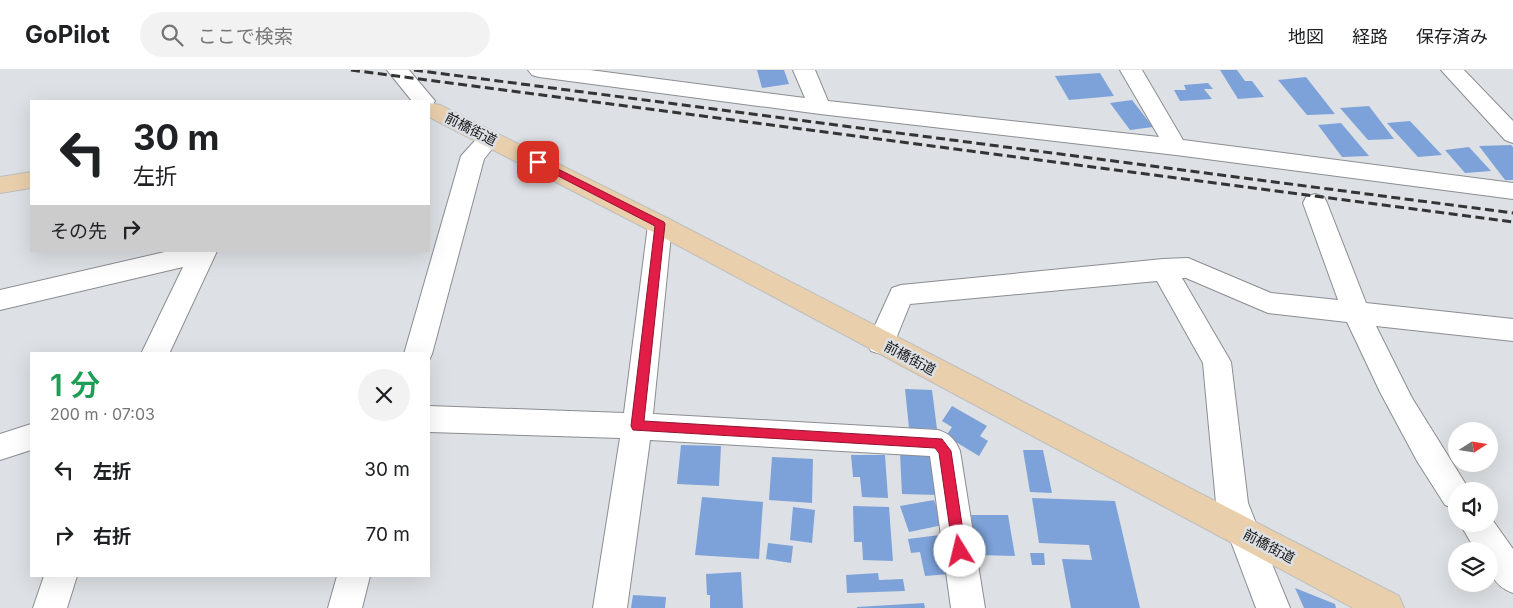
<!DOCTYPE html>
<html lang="ja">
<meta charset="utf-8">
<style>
:root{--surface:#fff;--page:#f2f2f2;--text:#202124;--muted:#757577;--line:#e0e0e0}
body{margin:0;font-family:Inter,"Noto Sans JP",sans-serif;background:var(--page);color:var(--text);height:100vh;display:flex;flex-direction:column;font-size:19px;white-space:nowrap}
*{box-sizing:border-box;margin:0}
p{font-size:16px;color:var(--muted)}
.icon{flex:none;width:28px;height:28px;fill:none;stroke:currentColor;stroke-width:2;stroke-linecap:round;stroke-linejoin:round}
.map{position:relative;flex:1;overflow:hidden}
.sheet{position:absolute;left:30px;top:282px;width:400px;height:225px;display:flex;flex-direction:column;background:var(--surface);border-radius:0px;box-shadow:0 5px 20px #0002}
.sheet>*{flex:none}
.banner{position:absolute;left:30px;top:30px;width:400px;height:152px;border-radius:0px;box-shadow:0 5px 20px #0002;background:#fff;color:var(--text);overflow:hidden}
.needle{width:32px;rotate:78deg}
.tools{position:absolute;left:1448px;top:352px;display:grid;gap:10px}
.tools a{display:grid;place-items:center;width:50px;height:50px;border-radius:50%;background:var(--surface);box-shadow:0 5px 20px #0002;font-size:25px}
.pin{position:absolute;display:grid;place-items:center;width:42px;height:42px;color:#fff;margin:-21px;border-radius:10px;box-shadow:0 2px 8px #0006}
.me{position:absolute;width:55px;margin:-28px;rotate:351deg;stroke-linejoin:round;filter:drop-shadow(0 0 4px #0008)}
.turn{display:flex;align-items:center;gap:18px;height:105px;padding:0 20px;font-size:22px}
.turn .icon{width:65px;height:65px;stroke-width:2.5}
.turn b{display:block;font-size:35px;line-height:42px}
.then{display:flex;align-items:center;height:48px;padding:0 20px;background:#0003;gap:10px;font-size:19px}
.round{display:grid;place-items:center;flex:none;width:52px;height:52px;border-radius:26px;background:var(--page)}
.summary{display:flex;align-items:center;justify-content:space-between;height:85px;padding:0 20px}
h1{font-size:30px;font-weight:600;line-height:38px;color:#1e9e55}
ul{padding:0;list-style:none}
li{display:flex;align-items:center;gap:15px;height:65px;padding:0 20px}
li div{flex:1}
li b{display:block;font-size:19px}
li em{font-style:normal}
header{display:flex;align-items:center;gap:30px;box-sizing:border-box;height:70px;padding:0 25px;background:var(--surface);border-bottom:1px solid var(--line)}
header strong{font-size:24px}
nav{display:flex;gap:28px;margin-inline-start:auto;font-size:18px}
.search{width:350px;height:45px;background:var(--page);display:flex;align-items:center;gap:12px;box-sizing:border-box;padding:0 18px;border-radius:28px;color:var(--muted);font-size:19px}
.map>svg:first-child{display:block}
</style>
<header>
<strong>GoPilot</strong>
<div class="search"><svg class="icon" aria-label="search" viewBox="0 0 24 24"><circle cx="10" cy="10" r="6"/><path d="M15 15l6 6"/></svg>ここで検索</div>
<nav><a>地図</a><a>経路</a><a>保存済み</a></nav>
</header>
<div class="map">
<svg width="1513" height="538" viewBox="0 0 1513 538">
<rect width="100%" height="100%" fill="#dde0e4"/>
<path fill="#7da2d9" d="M757,0H784L789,14L762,18Z
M1220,0H1237L1245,11H1252L1264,27L1238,29Z
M1100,3L1114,26L1069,30L1055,6Z
M1306,7L1335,44L1307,45L1278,10Z
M1208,13L1213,19H1204L1212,29L1180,31L1174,20H1186L1184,15Z
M1132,30L1153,57L1130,60L1110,33Z
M1369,36L1394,69L1368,70L1340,38Z
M1410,51L1442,85L1418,87L1387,53Z
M1341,53L1369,86L1342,87L1318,55Z
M1511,75L1513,77V110H1505L1479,76Z
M1469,77L1491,101L1465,103L1445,80Z
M905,319L932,320L937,359L909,358Z
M952,336L987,356L980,366L988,371L979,386L946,366L952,357L942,351Z
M681,375L721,376L719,416L677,414Z
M1023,380H1043L1052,423L1030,422Z
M900,384L933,386L937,425L902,424Z
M851,385H885L888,428L862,427L860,407H853Z
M772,387L813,389L812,433L769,430Z
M702,427L763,432L759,489L695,485Z
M1032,428L1115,431L1140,538H1071L1062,489L1092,490L1089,475L1039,473Z
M934,430L943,455L909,462L900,436Z
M853,436L889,437L893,491L863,490L862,472H854Z
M793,437L815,440L812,473L790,470Z
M971,445H1008L1015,486L977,485Z
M940,465L950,504L925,506L920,482L911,483L908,469Z
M768,473L793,476L791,493L766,489Z
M1030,483H1044L1045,495H1032Z
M741,502L743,538H710V525H707L706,504Z
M878,503L879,510L903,509L905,521L847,523L846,505Z
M1295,518L1335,534L1336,538H1304Z
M633,525L666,527L665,538H631Z
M924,533L925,538H857V537Z"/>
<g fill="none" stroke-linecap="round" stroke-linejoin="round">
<defs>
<path id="minor" d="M528,0H590L805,28L793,0H815L828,31L1159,67L1120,0H1142L1183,70L1513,113V129L1176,85L820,44L539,7L532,5Z
M1441,0H1464L1513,51V73L1505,70Z
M489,61L497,64L500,69L484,89L432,284L429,290V284H404L461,86L481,64Z
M1315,124L1324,127L1327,133L1366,233L1513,249V271L1376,256L1412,328L1470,421H1456V439L1445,435L1417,391L1380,322L1347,252L1268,243L1186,208H1182L1231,292L1248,433L1259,461L1254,472L1243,476L1232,472L1216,433L1203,293L1157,211L910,234L891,281L881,284L871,281L867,273L892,218L901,215L1163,189L1188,188L1271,223L1338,230L1303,133L1306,127Z
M660,146L669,149L672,155L653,344L938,360C950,364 955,369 960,381L985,538H951L930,386L650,370L627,538H593L620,368L429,362V336L624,343L648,155L651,149Z
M169,181H217L169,284H141L183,197L0,240V220Z
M31,354V380L0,390V364Z
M1489,445L1513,479V523C1492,515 1489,502 1489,481H1476L1460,454H1489Z
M44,506H77L67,538H33Z
M337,506H370L362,538H328Z"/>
<path id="tertiary" d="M1243,446L1254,450L1290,538H1256L1227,461L1232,450Z"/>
<path id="secondary" d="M387,0H409L435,31L432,36L429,37V31H412Z"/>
<path id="primary" d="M429,33L440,35L669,149L1399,526L1404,538H1353L651,161L429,47Z
M31,102V118L0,123V107Z"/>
</defs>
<use href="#minor" stroke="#8b8d91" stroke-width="2"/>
<use href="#tertiary" stroke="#8b8d91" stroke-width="2"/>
<use href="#secondary" stroke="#8b8d91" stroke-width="2"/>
<use href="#primary" stroke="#bdbebe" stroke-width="2"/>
<use href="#minor" fill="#fff" fill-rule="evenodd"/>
<use href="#tertiary" fill="#fff" fill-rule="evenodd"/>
<use href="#secondary" fill="#fff" fill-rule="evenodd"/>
<use href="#primary" fill="#e9cfac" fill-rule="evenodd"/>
<path stroke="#333435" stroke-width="3" stroke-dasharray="9 4.5" stroke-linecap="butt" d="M351,0L1513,152
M414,0L1513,143"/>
</g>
<path fill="#e11d48" stroke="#92132f" d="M538,89L664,152L665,154L644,351L942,369L951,381L966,481L964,486L960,488L955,486L953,481L939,383L935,378L633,360L631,356L655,156L535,94V90Z"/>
<g text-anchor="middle" stroke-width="5" stroke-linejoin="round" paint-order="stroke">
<g font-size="14" fill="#151617" stroke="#dde0e4">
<text transform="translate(471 59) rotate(27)" y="5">前橋街道</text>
<text transform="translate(910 288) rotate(28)" y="5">前橋街道</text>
<text transform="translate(1269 476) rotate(28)" y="5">前橋街道</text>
</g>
</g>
</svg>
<div class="tools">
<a><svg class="needle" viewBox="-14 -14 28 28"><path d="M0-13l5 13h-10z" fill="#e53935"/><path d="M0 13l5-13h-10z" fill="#757577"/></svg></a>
<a><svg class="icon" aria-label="sound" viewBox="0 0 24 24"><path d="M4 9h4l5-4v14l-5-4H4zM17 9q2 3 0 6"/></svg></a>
<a><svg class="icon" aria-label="layers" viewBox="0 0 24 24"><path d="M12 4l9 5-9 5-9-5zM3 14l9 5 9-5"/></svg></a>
</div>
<div class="pin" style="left:538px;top:92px;background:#d93025"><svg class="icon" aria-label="arrive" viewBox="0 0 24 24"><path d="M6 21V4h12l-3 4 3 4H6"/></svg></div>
<svg class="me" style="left:960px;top:481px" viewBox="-20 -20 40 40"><circle r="19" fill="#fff"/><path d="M0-13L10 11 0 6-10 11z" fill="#e11d48"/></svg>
<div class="banner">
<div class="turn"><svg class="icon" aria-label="left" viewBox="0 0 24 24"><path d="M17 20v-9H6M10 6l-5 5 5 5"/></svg><div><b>30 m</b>左折</div></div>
<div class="then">その先<svg class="icon" aria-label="right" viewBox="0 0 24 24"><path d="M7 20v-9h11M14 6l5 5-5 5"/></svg></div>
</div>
<section class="sheet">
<div class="summary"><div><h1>1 分</h1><p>200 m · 07:03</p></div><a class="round"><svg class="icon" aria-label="close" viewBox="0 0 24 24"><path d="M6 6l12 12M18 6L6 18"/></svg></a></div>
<ul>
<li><svg class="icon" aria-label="left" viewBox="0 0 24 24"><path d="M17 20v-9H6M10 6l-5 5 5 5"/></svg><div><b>左折</b></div><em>30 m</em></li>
<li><svg class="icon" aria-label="right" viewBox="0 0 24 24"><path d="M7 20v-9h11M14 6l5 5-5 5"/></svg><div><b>右折</b></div><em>70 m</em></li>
</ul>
</section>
</div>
